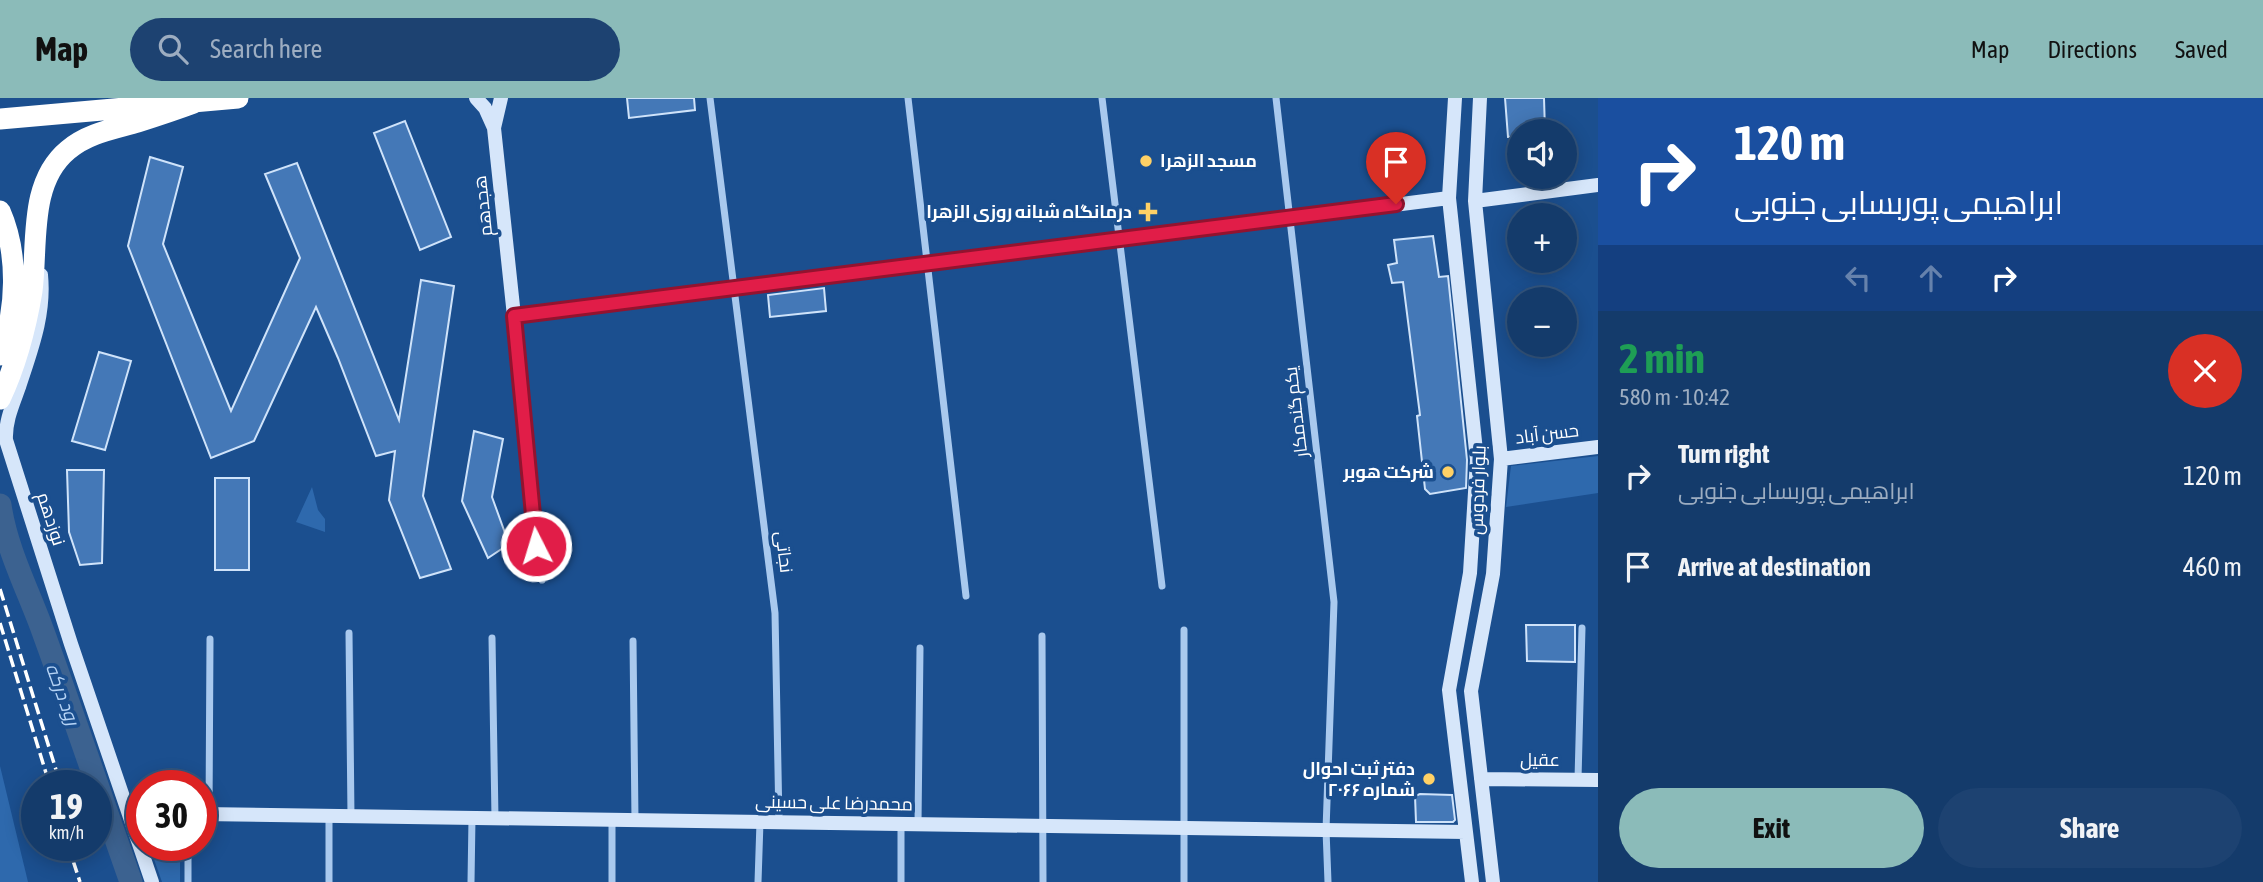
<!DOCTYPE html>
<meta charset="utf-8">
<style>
:root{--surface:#143b6b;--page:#1d4271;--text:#f1f3f6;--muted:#9dadc1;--line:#33557e;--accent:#8bbbb9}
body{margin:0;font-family:"Asap Condensed",Cairo,sans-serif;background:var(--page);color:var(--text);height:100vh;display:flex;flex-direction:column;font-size:26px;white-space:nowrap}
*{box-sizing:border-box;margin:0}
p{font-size:23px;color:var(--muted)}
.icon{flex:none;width:38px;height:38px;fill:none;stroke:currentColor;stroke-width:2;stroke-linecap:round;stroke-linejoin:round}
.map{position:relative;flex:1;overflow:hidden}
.panel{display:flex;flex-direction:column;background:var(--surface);width:665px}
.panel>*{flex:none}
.hud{background:#1a4fa0;color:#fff;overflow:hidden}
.fabs{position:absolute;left:1507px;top:21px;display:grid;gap:14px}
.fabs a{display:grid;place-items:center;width:70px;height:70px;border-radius:50%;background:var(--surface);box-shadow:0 4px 18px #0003,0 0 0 2px var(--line);font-size:35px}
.speed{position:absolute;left:21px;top:672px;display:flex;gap:14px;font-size:35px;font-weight:700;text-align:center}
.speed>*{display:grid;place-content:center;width:91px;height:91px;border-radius:50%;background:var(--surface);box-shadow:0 4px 18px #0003,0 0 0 2px var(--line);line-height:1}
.speed small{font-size:18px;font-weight:400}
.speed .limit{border:10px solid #d22;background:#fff;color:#111}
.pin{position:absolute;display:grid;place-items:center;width:60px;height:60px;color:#fff;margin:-72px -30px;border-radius:50% 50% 50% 0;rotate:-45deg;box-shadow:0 0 7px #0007}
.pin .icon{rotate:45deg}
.me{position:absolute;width:77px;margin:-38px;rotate:355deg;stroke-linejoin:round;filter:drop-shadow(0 0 5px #0008)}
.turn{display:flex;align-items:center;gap:24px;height:147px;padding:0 21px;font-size:32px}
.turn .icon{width:91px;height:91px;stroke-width:2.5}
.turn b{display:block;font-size:49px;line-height:60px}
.lanes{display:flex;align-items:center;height:66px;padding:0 21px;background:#0003;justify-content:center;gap:35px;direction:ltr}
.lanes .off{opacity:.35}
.round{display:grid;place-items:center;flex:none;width:74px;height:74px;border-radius:37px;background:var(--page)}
.summary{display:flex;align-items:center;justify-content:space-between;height:119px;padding:0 21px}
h1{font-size:42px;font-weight:700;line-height:52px;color:#1e9e55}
.primary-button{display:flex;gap:14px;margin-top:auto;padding:14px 21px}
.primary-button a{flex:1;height:80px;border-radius:42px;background:var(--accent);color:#111;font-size:28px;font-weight:700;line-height:80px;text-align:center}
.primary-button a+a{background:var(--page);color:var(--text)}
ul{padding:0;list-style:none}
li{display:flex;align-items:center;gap:21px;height:91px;padding:0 21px}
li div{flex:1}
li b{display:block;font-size:26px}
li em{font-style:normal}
header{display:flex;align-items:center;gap:42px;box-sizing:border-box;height:98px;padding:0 35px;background:var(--accent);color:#111}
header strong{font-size:33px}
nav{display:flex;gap:38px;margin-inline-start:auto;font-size:24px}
.search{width:490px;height:63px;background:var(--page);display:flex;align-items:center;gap:18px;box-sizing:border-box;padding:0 24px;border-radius:38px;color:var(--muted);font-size:26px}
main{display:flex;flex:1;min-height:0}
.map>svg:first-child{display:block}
</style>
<header>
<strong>Map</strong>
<div class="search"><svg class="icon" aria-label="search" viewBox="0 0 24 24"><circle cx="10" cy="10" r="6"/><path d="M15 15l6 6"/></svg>Search here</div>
<nav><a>Map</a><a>Directions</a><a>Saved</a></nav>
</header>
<main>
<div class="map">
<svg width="1598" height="784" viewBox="0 0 1598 784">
<rect width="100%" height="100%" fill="#1b4f8f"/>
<path fill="#2e69ad" d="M1598,358V395L1506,409L1511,368Z
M312,389L318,412L325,421V434L296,424Z
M0,668L28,784H0Z
M149,747H180V784H162Z"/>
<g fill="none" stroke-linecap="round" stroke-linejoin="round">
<path stroke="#3c6290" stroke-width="23" d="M0,407C6,449 26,488 41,528C72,613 101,699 131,784"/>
</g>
<path fill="#4478b7" stroke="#cfe3fa" stroke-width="2" d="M627,0H694L695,12L629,20Z
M1505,0H1544L1545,33H1519V38L1508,39Z
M405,23L451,139L420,152L374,35Z
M150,59L183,69L163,146L231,313L300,160L265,76L297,65L399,322L421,182L454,188L423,398L451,471L420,480L389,402L395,353L376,358L338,260L316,209L254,343L211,360L128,148Z
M1433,138L1439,179L1448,178L1467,362L1466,390L1430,396L1425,391L1417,318L1420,317L1403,184L1392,185L1388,167L1397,165L1394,142Z
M824,190L826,213L770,219L768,197Z
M99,254L131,263L105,352L72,343Z
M474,333L503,341L492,399L509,446L488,460L462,403Z
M67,372H104L102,465L80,467L69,434Z
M215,380H249V472H215Z
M1526,527H1575V564L1527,563Z
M1420,696L1452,697L1455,722L1453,724H1416L1415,698Z"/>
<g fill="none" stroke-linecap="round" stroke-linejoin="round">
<path stroke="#a9c9ee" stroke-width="7" d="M710,0L775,515L779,724
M908,0L966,498
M1102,0L1162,488
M1276,0L1334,504L1326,732L1328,784
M514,218L535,448L542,482
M349,535L351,718
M1042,538L1043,784
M492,540L495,720
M633,543L635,722
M1578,681L1582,530
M209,716L210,541
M612,722V784
M901,726V784
M918,726L920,550
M188,784V747
M329,784V718
M471,784L472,720
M758,784L760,724
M1184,784V532"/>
<path stroke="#d6e6fa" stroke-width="14" d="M476,0L485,10L494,30L514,218L1449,100
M1455,0L1449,100L1477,362L1470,475L1449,592L1472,784
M1480,0L1475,103L1501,361L1493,476L1471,593L1493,784
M494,30L501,0
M1475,103L1598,87
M41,177C45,217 31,252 19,289C13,306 5,323 6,342L71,546L152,784
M1501,361L1598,349
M1481,681L1598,682
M201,716L1466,734"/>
<path stroke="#fff" stroke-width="21" d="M0,21L238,0
M0,113C19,156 17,213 0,257
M0,301C16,267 26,229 32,193C38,147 28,85 68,52C88,35 114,31 138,24C157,18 175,12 194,5"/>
<path stroke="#fff" stroke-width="3.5" stroke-dasharray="12 5" stroke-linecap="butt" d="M0,491L61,688
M0,525L50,688
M68,747L80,784"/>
</g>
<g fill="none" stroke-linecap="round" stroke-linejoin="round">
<defs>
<path id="route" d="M536,448L514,218L1396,106"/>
</defs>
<use href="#route" stroke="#92132f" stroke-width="18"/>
<use href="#route" stroke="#e11d48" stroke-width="12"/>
</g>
<g fill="#ffd166" stroke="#1b4f8f" stroke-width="2.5">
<circle cx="1146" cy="63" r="7"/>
<path d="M1144.5 103.5h7v7h7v7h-7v7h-7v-7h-7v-7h7z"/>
<circle cx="1448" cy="374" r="7"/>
<circle cx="1429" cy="681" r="7"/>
</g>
<g text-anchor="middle" stroke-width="7" stroke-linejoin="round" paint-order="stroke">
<g font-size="18" font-weight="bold" fill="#fff" stroke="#1b4f8f" text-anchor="end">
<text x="1160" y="69" text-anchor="start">مسجد الزهرا</text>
<text x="1132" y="120">درمانگاه شبانه روزی الزهرا</text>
<text x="1434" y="380">شرکت هوبر</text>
<text x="1415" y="677">دفتر ثبت احوال<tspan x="1415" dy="21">شماره ۲۰۶۶</tspan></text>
</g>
<g font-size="18" fill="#fff" stroke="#1b4f8f">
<text transform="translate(483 108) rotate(-96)" y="6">هجدهم</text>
<text transform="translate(1296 314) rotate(-97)" y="6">یکم گندمکار</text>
<text transform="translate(1547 336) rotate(-7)" y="6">حسن آباد</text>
<text transform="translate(1478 392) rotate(-88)" y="6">بلوار فردوس</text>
<text transform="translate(51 421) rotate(72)" y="6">نوزدهم</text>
<text transform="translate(784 454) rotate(83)" y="6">نجاتی</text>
<text x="1540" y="668">عقیل</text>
<text transform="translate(834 705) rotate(1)" y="6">محمدرضا علی حسینی</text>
</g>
<g font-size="19" font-style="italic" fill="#b5d3f5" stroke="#1b4f8f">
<text transform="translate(63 596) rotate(70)" y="7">رود درکه</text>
</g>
</g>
</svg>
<div class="fabs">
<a><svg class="icon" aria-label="sound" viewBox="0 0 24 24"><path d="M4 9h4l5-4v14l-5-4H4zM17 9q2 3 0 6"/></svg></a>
<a>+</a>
<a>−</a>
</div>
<div class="speed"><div>19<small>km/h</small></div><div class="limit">30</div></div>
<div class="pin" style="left:1396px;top:106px;background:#d93025"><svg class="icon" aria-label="arrive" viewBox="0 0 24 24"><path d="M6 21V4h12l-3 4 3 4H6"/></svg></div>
<svg class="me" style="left:536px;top:448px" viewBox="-20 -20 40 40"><circle r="17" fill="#e11d48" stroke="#fff" stroke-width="3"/><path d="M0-11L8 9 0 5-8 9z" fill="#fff"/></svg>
</div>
<section class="panel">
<div class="hud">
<div class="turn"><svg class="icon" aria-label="right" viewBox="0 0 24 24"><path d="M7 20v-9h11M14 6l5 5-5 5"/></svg><div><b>120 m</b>ابراهیمی پوربسابی جنوبی</div></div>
<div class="lanes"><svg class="icon off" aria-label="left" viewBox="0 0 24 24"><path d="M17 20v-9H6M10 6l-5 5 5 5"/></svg><svg class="icon off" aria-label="ahead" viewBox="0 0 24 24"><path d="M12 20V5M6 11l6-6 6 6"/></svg><svg class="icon" aria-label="right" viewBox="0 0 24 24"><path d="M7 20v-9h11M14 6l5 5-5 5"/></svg></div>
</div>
<div class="summary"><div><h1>2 min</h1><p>580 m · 10:42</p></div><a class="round" style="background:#d93025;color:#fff"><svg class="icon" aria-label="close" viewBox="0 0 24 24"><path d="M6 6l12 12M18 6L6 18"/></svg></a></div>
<ul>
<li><svg class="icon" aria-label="right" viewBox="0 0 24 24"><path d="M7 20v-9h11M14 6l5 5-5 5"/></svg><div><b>Turn right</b><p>ابراهیمی پوربسابی جنوبی</p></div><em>120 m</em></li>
<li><svg class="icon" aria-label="arrive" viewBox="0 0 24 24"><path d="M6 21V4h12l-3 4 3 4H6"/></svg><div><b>Arrive at destination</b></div><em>460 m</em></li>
</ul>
<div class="primary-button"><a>Exit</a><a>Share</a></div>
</section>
</main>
